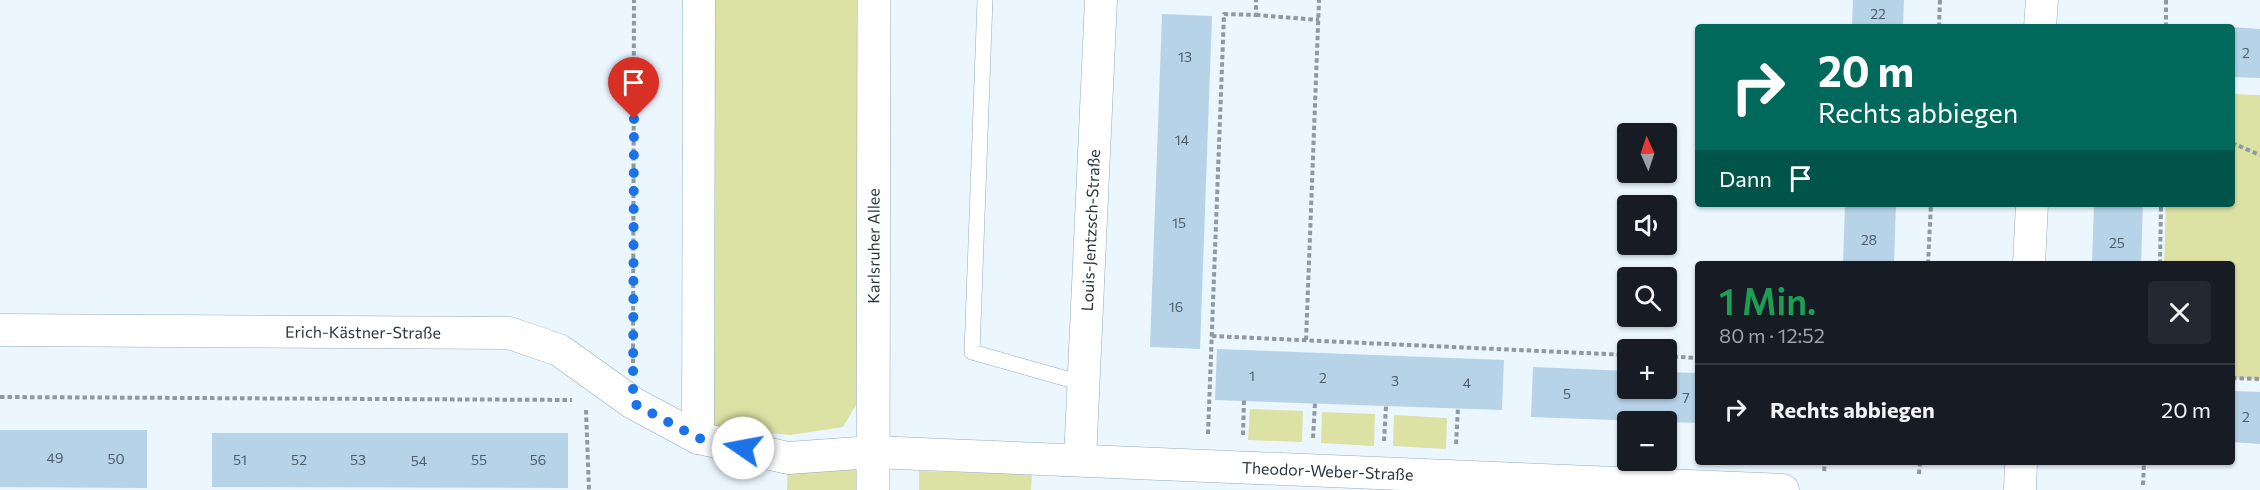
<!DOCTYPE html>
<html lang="de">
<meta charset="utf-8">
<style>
:root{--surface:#171b24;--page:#242831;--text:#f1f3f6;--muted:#9ea1a6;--line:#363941}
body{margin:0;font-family:Commissioner,sans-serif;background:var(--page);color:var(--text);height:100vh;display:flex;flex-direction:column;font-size:22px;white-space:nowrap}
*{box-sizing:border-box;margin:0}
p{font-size:20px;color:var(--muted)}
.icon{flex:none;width:33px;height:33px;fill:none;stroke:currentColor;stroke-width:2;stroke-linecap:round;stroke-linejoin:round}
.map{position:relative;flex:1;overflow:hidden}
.drawer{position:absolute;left:1695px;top:261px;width:540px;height:204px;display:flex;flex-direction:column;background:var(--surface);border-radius:6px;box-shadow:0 2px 4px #0004}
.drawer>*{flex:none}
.top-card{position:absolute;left:1695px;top:24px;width:540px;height:183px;border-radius:6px;box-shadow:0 2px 4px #0004;background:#00695c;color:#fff;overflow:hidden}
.needle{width:39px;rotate:357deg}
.fabs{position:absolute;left:1617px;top:123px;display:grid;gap:12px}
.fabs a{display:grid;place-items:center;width:60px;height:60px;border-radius:6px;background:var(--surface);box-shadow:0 2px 4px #0004;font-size:30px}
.pin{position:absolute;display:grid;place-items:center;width:51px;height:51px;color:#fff;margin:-62px -26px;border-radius:50% 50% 50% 0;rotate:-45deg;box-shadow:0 0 6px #0007}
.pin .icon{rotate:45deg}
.me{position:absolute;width:66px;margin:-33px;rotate:282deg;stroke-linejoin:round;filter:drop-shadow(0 0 4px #0008)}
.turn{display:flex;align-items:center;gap:21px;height:126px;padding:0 24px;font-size:27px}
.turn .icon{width:78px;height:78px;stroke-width:2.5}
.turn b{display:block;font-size:42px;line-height:51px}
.then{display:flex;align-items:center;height:57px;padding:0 24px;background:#0003;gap:12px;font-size:22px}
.round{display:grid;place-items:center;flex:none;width:63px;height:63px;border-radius:6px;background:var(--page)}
.head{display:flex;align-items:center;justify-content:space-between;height:102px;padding:0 24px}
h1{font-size:36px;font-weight:600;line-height:45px;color:#1e9e55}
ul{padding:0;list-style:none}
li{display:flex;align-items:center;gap:18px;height:90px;padding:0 24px;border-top:2px solid var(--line)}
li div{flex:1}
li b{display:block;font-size:22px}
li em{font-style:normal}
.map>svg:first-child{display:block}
</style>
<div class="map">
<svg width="2260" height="490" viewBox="0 0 2260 490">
<rect width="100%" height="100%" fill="#ebf6ff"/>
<path fill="#dce1a4" d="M713,0H858L857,403L843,427L790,435L712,427Z
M2232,94L2260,95V379L2232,378V264H2164L2166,204H2232Z
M1250,409L1303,411L1302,442L1248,440Z
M1322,412L1375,414L1374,446L1321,443Z
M1394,415L1447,418L1446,449L1393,446Z
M788,458L872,472L873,490H787Z
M919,471L1032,474L1031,490H919Z"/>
<path fill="#b6d3e8" d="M1853,0H1904L1903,27H1852Z
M1162,14L1212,16L1200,349L1150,347Z
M2232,27L2260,29V78L2232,77Z
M1845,204H1896L1894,264H1843Z
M2094,204H2143L2141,264H2092Z
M1217,349L1504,360L1502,410L1215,400Z
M1533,367L1628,371V388H1666V372L1698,373V423L1531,417Z
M2232,391L2260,392V444L2232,442Z
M0,430H147V488L0,487Z
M212,433H568V488L212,487Z"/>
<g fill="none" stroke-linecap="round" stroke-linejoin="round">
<defs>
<path id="lane" d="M985,0L972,352L1085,384"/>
<g id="street">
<path d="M2040,27L2042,0"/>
<path d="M2029,264L2032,204"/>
<path id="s1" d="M0,330L509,333L559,350L633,403L698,438L788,458L873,452L1783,490"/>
<path d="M698,438L699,0"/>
<path id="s2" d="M1080,460L1101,0"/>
<path d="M2020,490L2021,462"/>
</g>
<g id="secondary">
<path id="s3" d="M873,490L874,0"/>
</g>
</defs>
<use href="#lane" stroke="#91adc1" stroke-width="16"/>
<use href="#street" stroke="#91adc1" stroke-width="33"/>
<use href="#secondary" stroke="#91adc1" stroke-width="34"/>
<path stroke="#8e99a2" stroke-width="4" stroke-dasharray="4.5 3" stroke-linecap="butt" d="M1256,15L1319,20
M1939,27L1940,0
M2166,27V0
M2232,143L2260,155
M1928,264L1931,204
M2160,264L2161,204
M1212,336L1628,355
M1306,340L1319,0
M1666,356L1698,358
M633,363L634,0
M2232,378L2260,379
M0,397L572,400
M586,410L589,490
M1208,434L1224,14L1256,15V0
M1243,435L1244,400
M1313,438L1315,403
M1384,441L1386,406
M1456,444L1458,408
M1824,471L1825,462
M1919,474L1920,462
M2143,485L2144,462"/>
<use href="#lane" stroke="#fff" stroke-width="15"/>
<use href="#street" stroke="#fff" stroke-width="32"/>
<use href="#secondary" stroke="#fff" stroke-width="33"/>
</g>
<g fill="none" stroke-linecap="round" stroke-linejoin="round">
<path stroke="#1a73e8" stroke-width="10" stroke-dasharray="0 18" d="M634,119L633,403L698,438L743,448"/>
</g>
<g text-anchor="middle" stroke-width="5" stroke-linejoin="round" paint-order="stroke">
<g font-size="14" fill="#4e5d68">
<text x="1878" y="19">22</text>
<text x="2246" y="58">2</text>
<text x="1185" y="62">13</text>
<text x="1182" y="145">14</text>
<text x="1179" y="228">15</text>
<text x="1869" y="245">28</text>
<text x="2117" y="248">25</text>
<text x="1176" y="312">16</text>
<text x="1252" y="381">1</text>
<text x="1323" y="383">2</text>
<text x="1395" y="386">3</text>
<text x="1467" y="388">4</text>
<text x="1567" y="399">5</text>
<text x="1686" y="403">7</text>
<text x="2246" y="422">2</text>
<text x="55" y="463">49</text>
<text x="116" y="464">50</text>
<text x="240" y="465">51</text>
<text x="299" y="465">52</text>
<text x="358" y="465">53</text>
<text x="479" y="465">55</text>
<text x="538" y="465">56</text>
<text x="419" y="466">54</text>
</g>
<g font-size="16" fill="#2b363e" stroke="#ebf6ff">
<text dy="6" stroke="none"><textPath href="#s2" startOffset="230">Louis-Jentzsch-Straße</textPath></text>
<text dy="6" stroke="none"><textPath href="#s3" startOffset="244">Karlsruher Allee</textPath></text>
<text dy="6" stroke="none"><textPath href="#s1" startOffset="363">Erich-Kästner-Straße</textPath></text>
<text dy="6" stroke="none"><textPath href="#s1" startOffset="1359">Theodor-Weber-Straße</textPath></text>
</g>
</g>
</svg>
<div class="fabs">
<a><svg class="needle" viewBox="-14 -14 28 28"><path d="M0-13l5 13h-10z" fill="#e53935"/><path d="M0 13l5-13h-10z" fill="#9ea1a6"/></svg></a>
<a><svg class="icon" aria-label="sound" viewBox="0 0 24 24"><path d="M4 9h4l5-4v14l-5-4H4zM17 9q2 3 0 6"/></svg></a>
<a><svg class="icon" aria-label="search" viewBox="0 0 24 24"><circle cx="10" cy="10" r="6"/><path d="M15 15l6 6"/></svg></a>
<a>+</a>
<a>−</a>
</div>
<div class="pin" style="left:634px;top:119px;background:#d93025"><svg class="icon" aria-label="arrive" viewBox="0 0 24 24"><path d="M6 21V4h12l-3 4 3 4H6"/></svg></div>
<svg class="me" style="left:743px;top:448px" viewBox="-20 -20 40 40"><circle r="19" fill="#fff"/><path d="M0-13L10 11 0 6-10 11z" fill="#1a73e8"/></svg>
<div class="top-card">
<div class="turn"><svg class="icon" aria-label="right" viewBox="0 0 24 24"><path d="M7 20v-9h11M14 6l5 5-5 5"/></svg><div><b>20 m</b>Rechts abbiegen</div></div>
<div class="then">Dann<svg class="icon" aria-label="arrive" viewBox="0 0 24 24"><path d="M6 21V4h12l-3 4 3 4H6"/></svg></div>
</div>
<section class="drawer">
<div class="head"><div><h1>1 Min.</h1><p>80 m · 12:52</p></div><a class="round"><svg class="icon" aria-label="close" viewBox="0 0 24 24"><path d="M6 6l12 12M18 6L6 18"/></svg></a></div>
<ul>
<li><svg class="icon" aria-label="right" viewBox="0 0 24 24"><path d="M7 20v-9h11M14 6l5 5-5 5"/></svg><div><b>Rechts abbiegen</b></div><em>20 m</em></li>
</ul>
</section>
</div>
